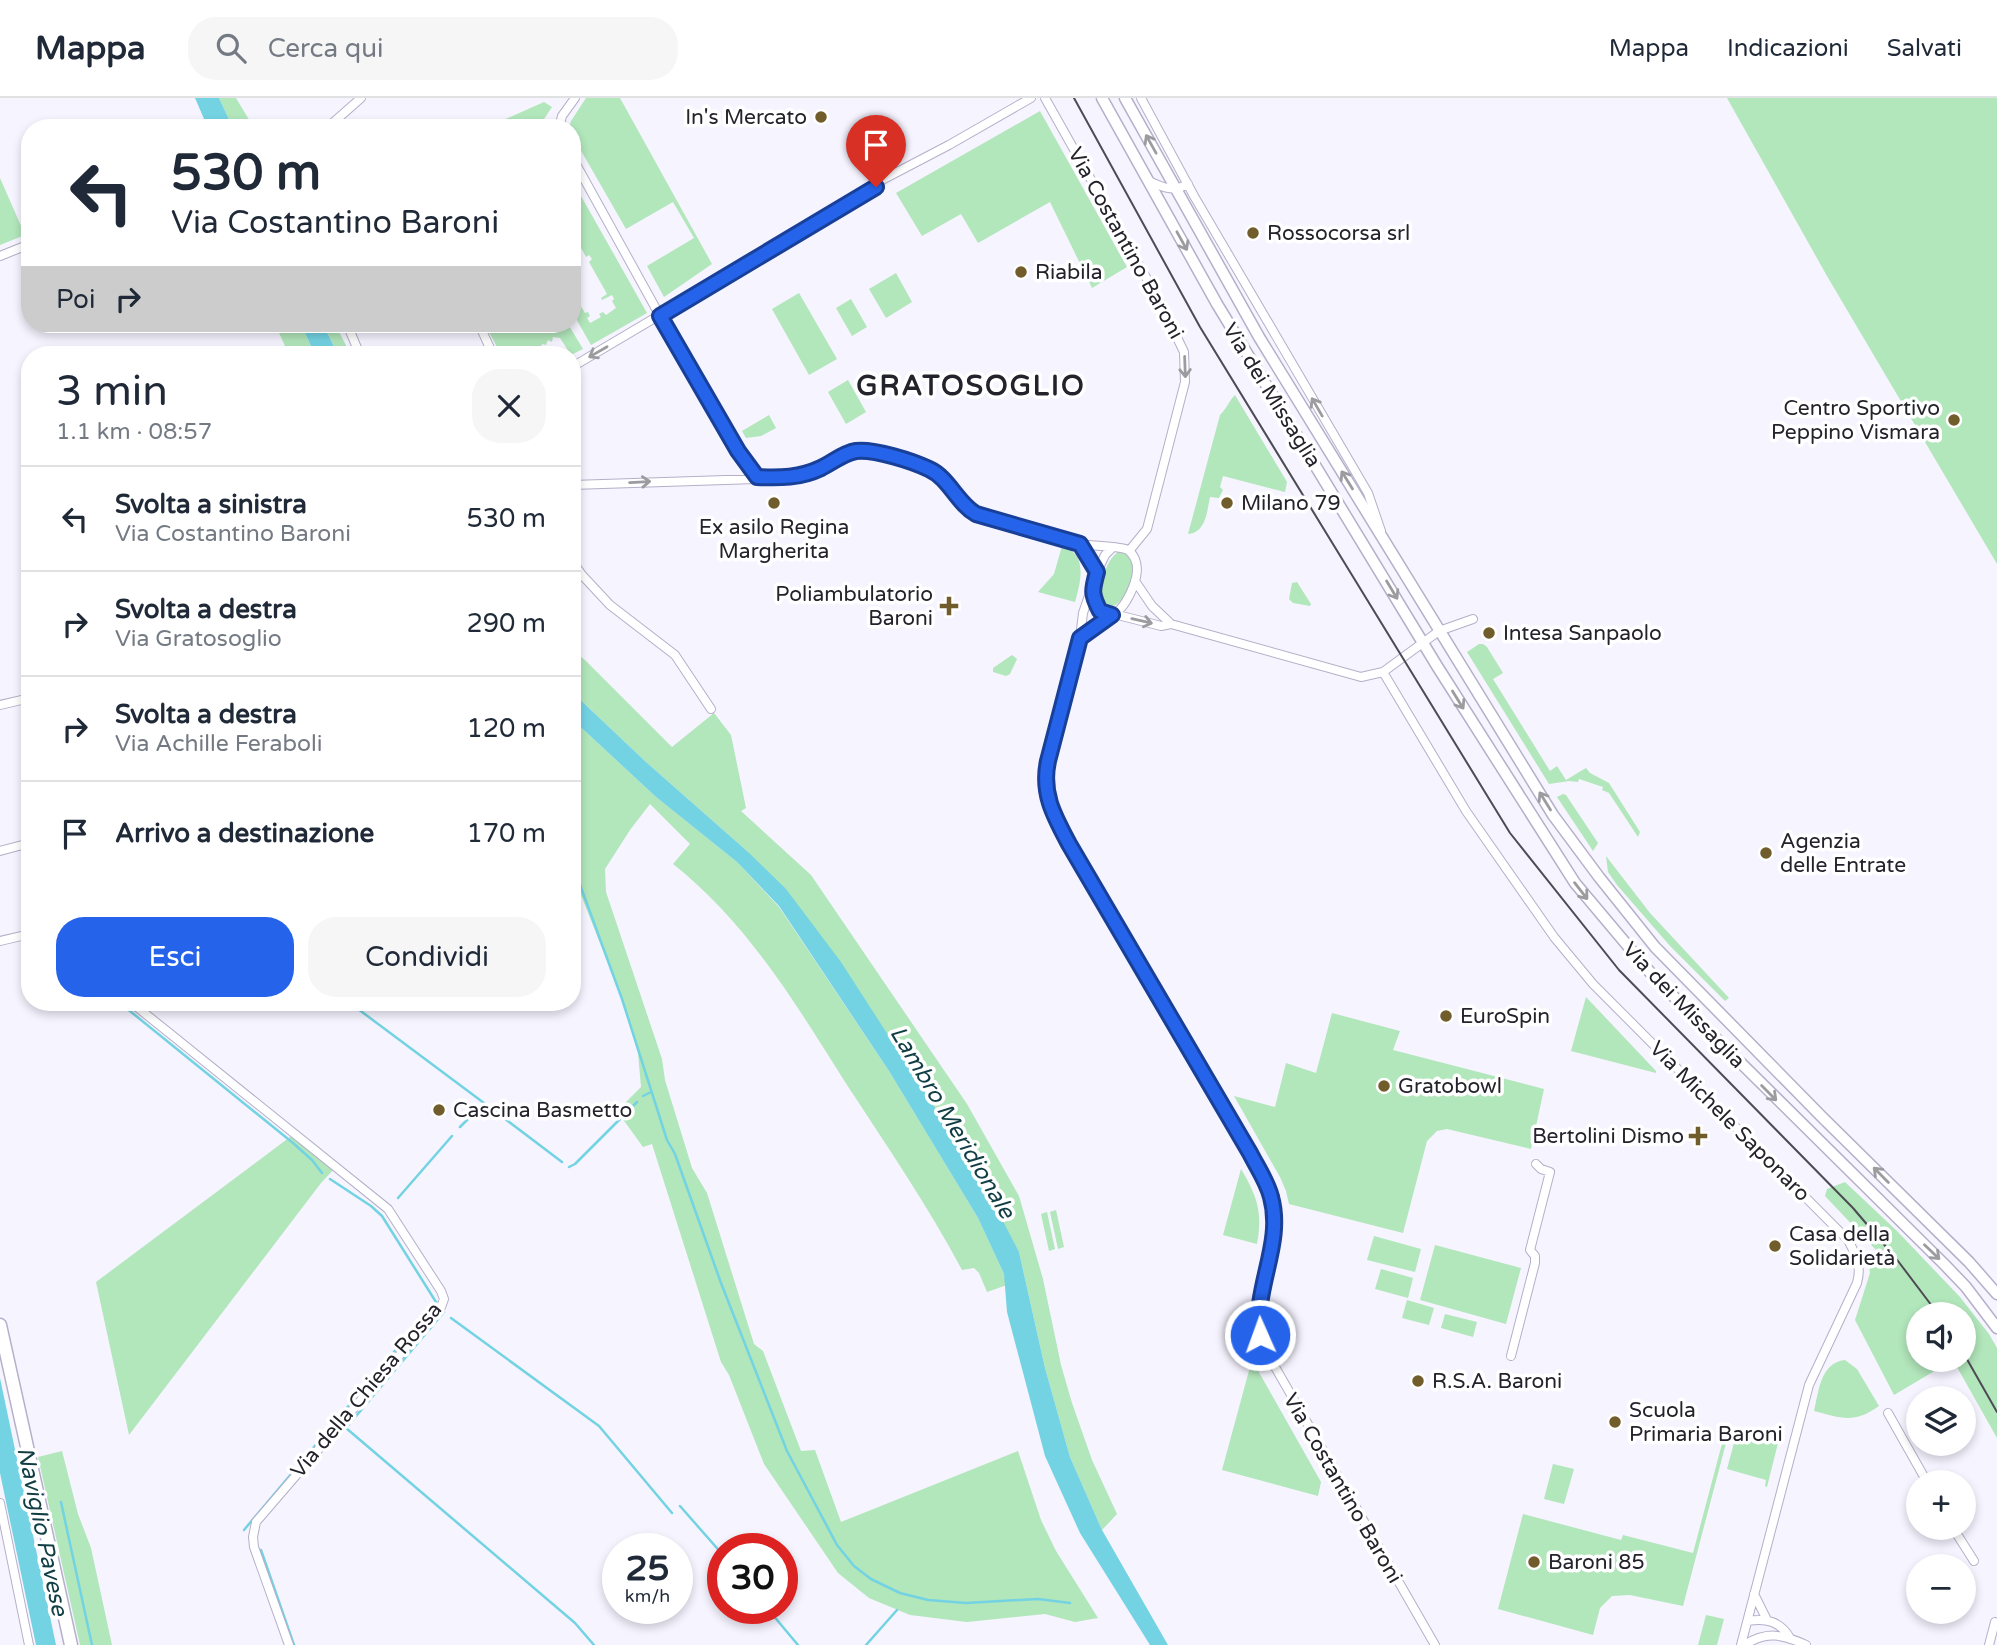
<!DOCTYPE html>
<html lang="it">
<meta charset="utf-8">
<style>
:root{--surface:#fff;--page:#f6f6f7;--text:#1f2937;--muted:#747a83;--line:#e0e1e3;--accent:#2563eb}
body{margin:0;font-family:"Varela Round",sans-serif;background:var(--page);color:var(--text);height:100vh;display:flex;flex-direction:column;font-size:26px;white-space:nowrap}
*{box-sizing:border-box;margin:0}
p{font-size:23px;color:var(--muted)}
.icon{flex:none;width:38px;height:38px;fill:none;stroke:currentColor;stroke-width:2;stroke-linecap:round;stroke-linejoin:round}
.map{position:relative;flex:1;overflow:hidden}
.drawer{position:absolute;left:21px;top:248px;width:560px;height:665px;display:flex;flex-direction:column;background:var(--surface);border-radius:28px;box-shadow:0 4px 10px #0003}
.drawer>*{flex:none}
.top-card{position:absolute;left:21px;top:21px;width:560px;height:214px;border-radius:28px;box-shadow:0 4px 10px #0003;background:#fff;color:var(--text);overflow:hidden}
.buttons{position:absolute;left:1906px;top:1204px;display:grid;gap:14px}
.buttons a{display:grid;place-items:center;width:70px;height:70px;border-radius:50%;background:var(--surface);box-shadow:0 4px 10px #0003;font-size:35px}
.speed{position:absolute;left:602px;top:1435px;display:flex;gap:14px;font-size:35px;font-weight:700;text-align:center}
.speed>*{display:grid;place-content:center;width:91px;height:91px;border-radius:50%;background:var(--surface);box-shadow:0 4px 10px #0003;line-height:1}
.speed small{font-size:18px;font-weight:400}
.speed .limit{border:10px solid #d22;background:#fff;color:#111}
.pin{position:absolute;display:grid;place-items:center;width:60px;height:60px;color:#fff;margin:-72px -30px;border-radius:50% 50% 50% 0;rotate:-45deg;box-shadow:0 0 7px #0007}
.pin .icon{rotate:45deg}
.me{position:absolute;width:77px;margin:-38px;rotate:358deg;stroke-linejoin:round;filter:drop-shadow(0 0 5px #0008)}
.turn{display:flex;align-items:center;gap:24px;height:147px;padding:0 35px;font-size:32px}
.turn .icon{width:91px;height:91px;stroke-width:2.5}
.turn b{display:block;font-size:49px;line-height:60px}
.then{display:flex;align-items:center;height:66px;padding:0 35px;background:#0003;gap:14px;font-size:26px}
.round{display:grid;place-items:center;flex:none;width:74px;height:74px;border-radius:28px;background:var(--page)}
.head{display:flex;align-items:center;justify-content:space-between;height:119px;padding:0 35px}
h1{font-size:42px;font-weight:600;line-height:52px}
.button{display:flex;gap:14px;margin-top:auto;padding:14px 35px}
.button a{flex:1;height:80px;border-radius:28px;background:var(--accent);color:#fff;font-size:28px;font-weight:600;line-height:80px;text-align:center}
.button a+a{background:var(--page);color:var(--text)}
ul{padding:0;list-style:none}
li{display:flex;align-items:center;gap:21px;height:105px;padding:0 35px;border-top:2px solid var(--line)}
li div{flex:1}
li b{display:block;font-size:26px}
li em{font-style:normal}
header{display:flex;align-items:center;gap:42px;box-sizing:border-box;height:98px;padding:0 35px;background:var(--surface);border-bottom:2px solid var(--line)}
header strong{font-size:33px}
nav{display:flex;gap:38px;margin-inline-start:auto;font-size:24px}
.search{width:490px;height:63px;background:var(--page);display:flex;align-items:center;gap:18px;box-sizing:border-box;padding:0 24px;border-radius:28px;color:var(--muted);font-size:26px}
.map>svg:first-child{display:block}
</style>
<header>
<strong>Mappa</strong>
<div class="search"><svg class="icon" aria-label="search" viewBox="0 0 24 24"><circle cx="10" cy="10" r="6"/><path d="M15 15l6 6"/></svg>Cerca qui</div>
<nav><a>Mappa</a><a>Indicazioni</a><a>Salvati</a></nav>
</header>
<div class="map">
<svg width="1997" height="1547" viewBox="0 0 1997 1547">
<rect width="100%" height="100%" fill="#f6f4ff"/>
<path fill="#b2e6bb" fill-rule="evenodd" d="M219,0H236L254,30H233Z
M586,0H620L712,166L664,199L647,168L694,140L673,104L626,131L572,37V30H569L571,23Z
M1727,0H1997V466L1827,178Z
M544,4L552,9L540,27L543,30H476L480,25L501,23Z
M1040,13L1127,169L1092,190L1050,104L978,145L961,116L922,138L896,95Z
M0,80L25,137L0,147Z
M572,82L647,215L591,247L575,219L572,193L585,215L588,214L590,218L587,220L590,225L601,219L599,216L603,214L606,217L616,210L612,203L614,201L612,197L602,202L601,200L607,196L589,164L592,161L589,157L586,159L572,133Z
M896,175L912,204L886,220L869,191Z
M799,195L837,261L809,277L772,211Z
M851,201L867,229L852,238L836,210Z
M275,226H301L315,257H289Z
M323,226H335L351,257H338Z
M485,226H568L583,251L571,257L560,240L553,239L552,244L548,242L546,247L542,246L541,250L536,249L535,253L530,252L529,256L501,257Z
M848,282L866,314L846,326L828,294Z
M1235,297L1287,384L1285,394L1223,378L1220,389L1223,392L1219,400L1210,399C1207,413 1206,435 1188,436L1220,317C1228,309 1230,301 1235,297Z
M769,317L776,330L761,338L746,340L742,333Z
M1062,448C1088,456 1081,483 1075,504L1038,494L1054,476Z
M1119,453H1125C1126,455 1132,461 1132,463C1137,478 1126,506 1110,509L1102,501C1102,483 1104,464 1119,453Z
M1297,484L1311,506L1310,508L1293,505L1289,501L1292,485Z
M1479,546H1483L1487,549L1503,575L1493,581L1550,673L1557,668L1566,682L1586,670L1590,675L1609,685L1640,734L1638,739L1609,695L1602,692L1603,689L1579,681L1578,684L1569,683L1549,686L1467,554Z
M572,551L586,563L672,649L714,615L731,637L746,710L741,713L811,777L967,1006L1019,1098L1043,1181L1061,1267L1072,1305L1092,1362L1117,1416L1102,1432L1070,1359L1045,1270L1019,1154L747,753L646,664L572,594Z
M1012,557L1017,561L1010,576L1006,578L993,574V570Z
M572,621L656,699L737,764L779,809L889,973L978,1120L1004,1176L1007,1187L987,1194L979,1175L974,1170L962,1172C928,1108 887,1048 847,987C797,908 748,825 673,766L690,746L650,706L630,732L605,771L606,794L662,961L665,982L692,1070L707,1095L754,1246L763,1253L801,1353L815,1352L841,1424L1018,1353L1041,1422L1056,1453L1098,1520L1075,1524L1045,1516L967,1524L910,1517L869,1500L838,1475L764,1366L729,1277L721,1264L652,1046L643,1049L617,1013L641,989L638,955L622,901L572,774Z
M1563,696L1566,697L1598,745L1593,753L1557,699Z
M1606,758L1650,815L1729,900L1725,903L1670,848L1617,787L1608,774Z
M1586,899L1656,973V975L1571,953Z
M1332,915L1400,933L1393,952L1544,991L1531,1051L1447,1031L1437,1033L1427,1043L1403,1135L1289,1106L1286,1093L1280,1079L1234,998L1275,1009L1286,965L1316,975Z
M294,1036L336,1069L321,1085L129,1337L96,1184Z
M1241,1071C1257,1098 1263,1114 1257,1146L1223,1137Z
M1845,1084L1897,1133L1960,1199L1989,1236L1997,1250V1340L1953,1262L1894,1297L1855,1222L1870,1175L1868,1161L1877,1153L1825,1098L1827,1091ZM1918,1216H1964V1262H1918Z
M1056,1112L1064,1149L1058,1151L1050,1114Z
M1047,1114L1055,1151L1049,1153L1041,1116Z
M1374,1138L1421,1151L1415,1174L1367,1162Z
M1435,1147L1521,1170L1506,1226L1420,1202Z
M1381,1171L1413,1180L1408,1200L1375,1191Z
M1407,1202L1434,1210L1429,1227L1402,1220Z
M1445,1216L1477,1224L1473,1239L1441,1230Z
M1845,1262L1857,1271L1879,1308C1854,1326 1841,1320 1814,1313C1819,1293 1820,1265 1845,1262Z
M1250,1269H1256L1321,1384L1318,1398L1222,1372Z
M1727,1327L1730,1330L1683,1508L1630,1497L1612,1498L1600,1510L1593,1537L1498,1511L1523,1416L1621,1442L1623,1437L1693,1455Z
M1738,1330L1779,1341L1767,1389L1765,1388L1766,1382L1727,1371Z
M62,1353L78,1416L91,1450L112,1547H80L38,1359Z
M1553,1366L1574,1371L1564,1406L1544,1401Z
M1706,1517L1724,1521L1717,1547H1698Z"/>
<path fill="#73d3e3" d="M195,0H219L233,30H208Z
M301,226H323L338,257H315Z
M572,594L646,664L747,753L786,791L841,864L955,1041L994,1106L1019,1154L1045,1270L1070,1359L1102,1432L1168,1547H1150L1080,1435L1045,1358L1007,1214L1004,1176L978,1120L889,973L779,808L737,764L656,699L572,621Z
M0,1280L56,1547H36L0,1375Z"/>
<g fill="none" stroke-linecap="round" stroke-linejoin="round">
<path stroke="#73d3e3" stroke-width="2.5" d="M572,765L622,901L667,1042L675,1056L721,1185L787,1353L837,1447L854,1468L871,1481L900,1495L928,1502L966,1505L1038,1501L1070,1505
M120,905L293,1045L312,1062L322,1075
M350,905L484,1005
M643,998L651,994
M460,1029L484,1005L562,1064
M569,1069L575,1066L637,1004
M398,1100L452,1038
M444,1214L346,1330L575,1525L594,1547
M451,1220L599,1328L672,1415
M61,1404L92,1547
M680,1408L723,1457
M244,1432L436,1204L382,1118L371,1108L330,1081
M261,1452L294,1547
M767,1510L798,1547
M866,1547L897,1512"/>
<defs>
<path id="street" d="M1045,0L1161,206L1184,254L1185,284L1147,431L1129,453
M1141,0L1194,98L1368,395L1381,433
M327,30L361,0
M559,30L562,18L575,0
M572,59L660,218L738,353L757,379
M1149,83C1164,90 1173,94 1188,86
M0,158L30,146
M347,226L360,257
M479,226L493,257
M572,269L876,89L882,82L949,47L1031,0
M572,387L789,380C804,377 817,373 830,366C837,362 843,357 849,355C867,349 924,365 938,377C953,389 959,406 976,416C1010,426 1045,439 1080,446C1090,448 1122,448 1128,452C1142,463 1137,482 1130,496C1125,506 1119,516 1108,517L1100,513L1092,492
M1080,446L1097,474L1083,515L1080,540L1045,677L1050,709L1069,746L1267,1086C1290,1144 1245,1192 1263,1248L1435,1547
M572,463L582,477L610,507L675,557L711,611
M1097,474L1105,457L1112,450
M1135,483L1152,508L1171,526
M1114,516L1161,528L1171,526L1361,579L1383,574L1439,533L1473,521
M1080,540L1112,517
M1383,574L1466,713L1554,839L1593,886L1848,1142C1856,1157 1862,1168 1857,1185L1809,1287L1741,1547
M0,607L30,600
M0,753L30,745
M0,843L30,836
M132,905L388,1111L441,1193L444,1201L441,1209L256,1424L253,1439L254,1449L289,1547
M1511,1258L1535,1165V1158L1530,1152L1550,1074L1541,1071L1536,1066
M1888,1315L1927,1384
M0,1405L29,1547
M1953,1430L1974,1463
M1754,1496L1767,1522
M1748,1523C1766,1520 1780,1523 1790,1540
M1744,1547C1767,1533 1782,1536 1806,1547
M1989,1547L1995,1524"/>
<path id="secondary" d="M1102,0L1217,206L1437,568L1575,785L1654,879L1944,1166L1966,1189L1997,1230
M1125,0L1259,239L1553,717L1599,779L1655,849L1822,1019L1969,1164L1997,1196"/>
<path id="primary" d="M0,1227L71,1547"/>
</defs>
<use href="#street" stroke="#b5afc9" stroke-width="10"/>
<use href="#secondary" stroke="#b5afc9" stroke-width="13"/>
<use href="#primary" stroke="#b5afc9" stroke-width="15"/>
<use href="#street" stroke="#fff" stroke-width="8"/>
<use href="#secondary" stroke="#fff" stroke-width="10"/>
<use href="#primary" stroke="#fff" stroke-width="12"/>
<path stroke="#4d4b54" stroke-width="2" d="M1074,0L1200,229L1510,735L1619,872L1853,1110L1898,1163L1938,1216
M1964,1256L1997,1314"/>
</g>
<defs><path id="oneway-shaft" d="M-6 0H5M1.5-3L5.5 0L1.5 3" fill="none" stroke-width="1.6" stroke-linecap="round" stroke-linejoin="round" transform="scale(1.75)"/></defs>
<g stroke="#9c9ca0">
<use href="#oneway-shaft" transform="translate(1151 46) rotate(-119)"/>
<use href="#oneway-shaft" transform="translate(1182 143) rotate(61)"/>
<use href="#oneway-shaft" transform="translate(598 254) rotate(150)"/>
<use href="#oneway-shaft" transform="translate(1185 269) rotate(88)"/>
<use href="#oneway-shaft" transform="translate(1317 309) rotate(-120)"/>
<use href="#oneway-shaft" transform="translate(1347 382) rotate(-122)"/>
<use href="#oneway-shaft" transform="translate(640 384) rotate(-3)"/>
<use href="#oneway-shaft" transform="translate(1392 492) rotate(59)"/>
<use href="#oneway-shaft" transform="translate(1142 523) rotate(13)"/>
<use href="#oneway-shaft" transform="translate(1458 602) rotate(58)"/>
<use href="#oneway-shaft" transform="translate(1545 703) rotate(-122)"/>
<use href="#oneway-shaft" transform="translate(1581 793) rotate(52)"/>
<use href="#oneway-shaft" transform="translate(1769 995) rotate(45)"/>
<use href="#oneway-shaft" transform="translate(1881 1077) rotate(-135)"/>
<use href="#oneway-shaft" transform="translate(1932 1154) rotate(44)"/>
</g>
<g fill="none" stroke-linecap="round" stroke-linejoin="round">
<defs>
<path id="route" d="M876,89L660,218L738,353L757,379C780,380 800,380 821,370C832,365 843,355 856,353C875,351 912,363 929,371C949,380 957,405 976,416L1080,446L1097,474C1092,492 1091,496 1100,513L1112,517L1080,540L1048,663C1041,695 1054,718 1069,746L1250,1055C1257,1069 1267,1083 1271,1099C1284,1146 1253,1190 1260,1237"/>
</defs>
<use href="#route" stroke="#184099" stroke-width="18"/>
<use href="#route" stroke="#2563eb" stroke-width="12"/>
</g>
<g fill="#715c2b" stroke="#fff" stroke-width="2.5">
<circle cx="821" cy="19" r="7"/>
<circle cx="1253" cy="135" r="7"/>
<circle cx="1021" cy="174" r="7"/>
<circle cx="1954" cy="322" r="7"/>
<circle cx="774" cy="405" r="7"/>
<circle cx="1227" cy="405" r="7"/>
<path d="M945.5 497.5h7v7h7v7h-7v7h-7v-7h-7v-7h7z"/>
<circle cx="1489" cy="535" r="7"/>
<circle cx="1766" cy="755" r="7"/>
<circle cx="1446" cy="918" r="7"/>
<circle cx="1384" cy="988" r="7"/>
<circle cx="439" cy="1012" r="7"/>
<path d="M1694.5 1027.5h7v7h7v7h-7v7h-7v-7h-7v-7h7z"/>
<circle cx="1775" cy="1148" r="7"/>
<circle cx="1418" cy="1283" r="7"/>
<circle cx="1615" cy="1324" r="7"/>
<circle cx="1534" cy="1464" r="7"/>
</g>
<g text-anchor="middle" stroke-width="7" stroke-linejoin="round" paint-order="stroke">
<g font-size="21" fill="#24222b" stroke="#fff" text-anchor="start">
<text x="807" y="26" text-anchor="end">In's Mercato</text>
<text x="1267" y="142">Rossocorsa srl</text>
<text x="1035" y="181">Riabila</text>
<text x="1940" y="317" text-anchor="end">Centro Sportivo<tspan x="1940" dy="24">Peppino Vismara</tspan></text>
<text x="1241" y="412">Milano 79</text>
<text x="774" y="436" text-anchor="middle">Ex asilo Regina<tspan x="774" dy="24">Margherita</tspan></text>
<text x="933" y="503" text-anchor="end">Poliambulatorio<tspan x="933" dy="24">Baroni</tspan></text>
<text x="1503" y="542">Intesa Sanpaolo</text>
<text x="1780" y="750">Agenzia<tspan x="1780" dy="24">delle Entrate</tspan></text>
<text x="1460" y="925">EuroSpin</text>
<text x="1398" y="995">Gratobowl</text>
<text x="453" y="1019">Cascina Basmetto</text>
<text x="1684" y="1045" text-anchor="end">Bertolini Dismo</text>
<text x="1789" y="1143">Casa della<tspan x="1789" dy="24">Solidarietà</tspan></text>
<text x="1432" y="1290">R.S.A. Baroni</text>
<text x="1629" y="1319">Scuola<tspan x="1629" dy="24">Primaria Baroni</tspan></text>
<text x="1548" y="1471">Baroni 85</text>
</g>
<g font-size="21" fill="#24222b" stroke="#fff">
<text transform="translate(1126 145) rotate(61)" y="7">Via Costantino Baroni</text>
<text transform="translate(1272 297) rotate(58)" y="7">Via dei Missaglia</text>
<text transform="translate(1684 907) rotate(46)" y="7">Via dei Missaglia</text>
<text transform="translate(1730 1023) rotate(45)" y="7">Via Michele Saponaro</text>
<text transform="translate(366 1292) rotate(-50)" y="7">Via della Chiesa Rossa</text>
<text transform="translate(1343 1390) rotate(60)" y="7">Via Costantino Baroni</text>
</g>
<g font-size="23" font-style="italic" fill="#113e45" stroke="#fff">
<text transform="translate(953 1024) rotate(59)" y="8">Lambro Meridionale</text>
<text transform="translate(43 1433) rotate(78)" y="8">Naviglio Pavese</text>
</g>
<g font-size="28" font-weight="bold" letter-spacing="2" fill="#24222b" stroke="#fff">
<text x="971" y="297">GRATOSOGLIO</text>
</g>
</g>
</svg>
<div class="buttons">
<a><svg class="icon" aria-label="sound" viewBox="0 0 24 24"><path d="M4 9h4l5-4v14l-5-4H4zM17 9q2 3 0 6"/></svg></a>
<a><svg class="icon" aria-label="layers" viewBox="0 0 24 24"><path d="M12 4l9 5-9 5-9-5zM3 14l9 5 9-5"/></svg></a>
<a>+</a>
<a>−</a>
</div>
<div class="speed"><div>25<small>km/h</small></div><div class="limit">30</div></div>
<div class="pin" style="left:876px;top:89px;background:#d93025"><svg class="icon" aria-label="arrive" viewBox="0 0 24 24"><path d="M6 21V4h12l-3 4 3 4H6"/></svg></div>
<svg class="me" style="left:1260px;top:1237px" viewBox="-20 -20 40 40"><circle r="17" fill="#2563eb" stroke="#fff" stroke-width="3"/><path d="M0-11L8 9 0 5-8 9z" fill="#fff"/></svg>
<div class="top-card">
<div class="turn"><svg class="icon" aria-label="left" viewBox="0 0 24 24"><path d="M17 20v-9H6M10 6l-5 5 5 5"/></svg><div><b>530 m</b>Via Costantino Baroni</div></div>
<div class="then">Poi<svg class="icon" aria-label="right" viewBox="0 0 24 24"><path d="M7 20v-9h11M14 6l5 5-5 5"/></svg></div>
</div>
<section class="drawer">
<div class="head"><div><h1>3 min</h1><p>1.1 km · 08:57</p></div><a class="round"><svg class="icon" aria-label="close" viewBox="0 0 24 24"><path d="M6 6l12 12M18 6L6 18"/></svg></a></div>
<ul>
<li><svg class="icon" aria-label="left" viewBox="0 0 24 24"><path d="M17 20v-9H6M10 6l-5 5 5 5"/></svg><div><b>Svolta a sinistra</b><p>Via Costantino Baroni</p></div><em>530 m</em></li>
<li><svg class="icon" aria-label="right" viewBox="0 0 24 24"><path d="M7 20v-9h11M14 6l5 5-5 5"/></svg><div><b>Svolta a destra</b><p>Via Gratosoglio</p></div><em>290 m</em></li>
<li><svg class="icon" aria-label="right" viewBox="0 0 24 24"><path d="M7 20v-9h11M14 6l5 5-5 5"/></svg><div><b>Svolta a destra</b><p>Via Achille Feraboli</p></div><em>120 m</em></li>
<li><svg class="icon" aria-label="arrive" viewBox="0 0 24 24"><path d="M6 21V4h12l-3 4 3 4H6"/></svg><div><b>Arrivo a destinazione</b></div><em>170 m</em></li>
</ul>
<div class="button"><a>Esci</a><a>Condividi</a></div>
</section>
</div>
